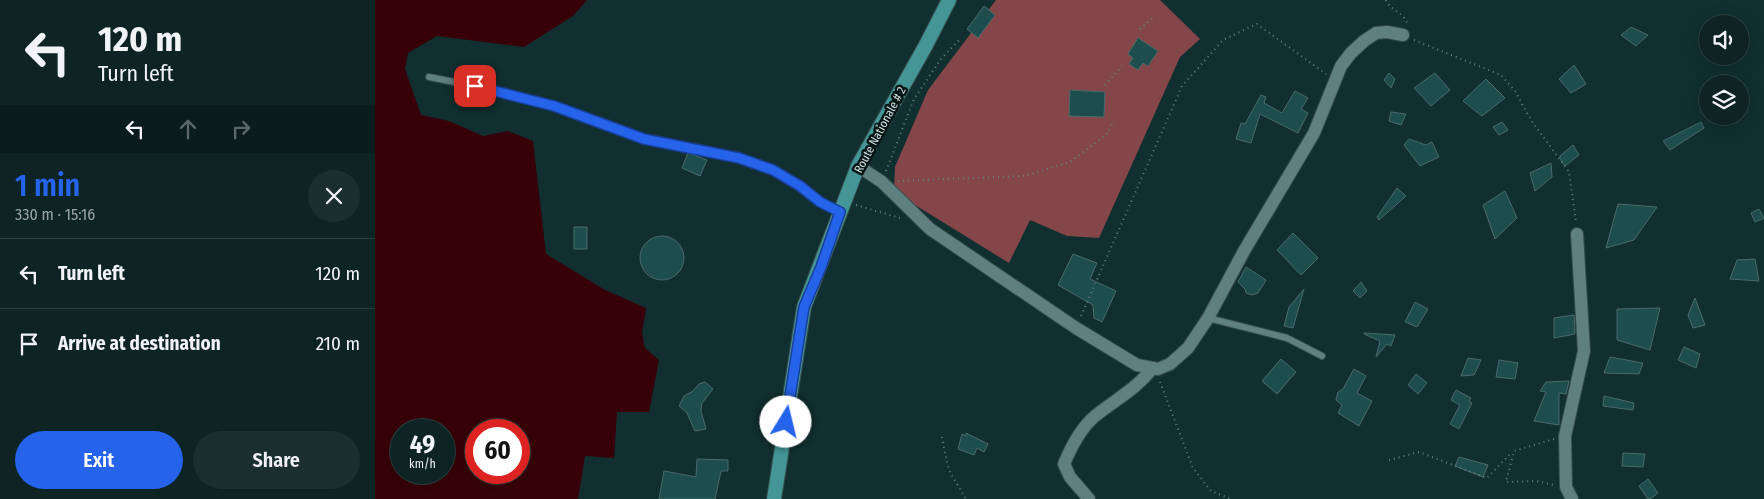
<!DOCTYPE html>
<meta charset="utf-8">
<style>
:root{--surface:#0d2324;--page:#1b2f31;--text:#f1f3f6;--muted:#9aa4a6;--line:#2d4041;--accent:#2563eb}
body{margin:0;font-family:"Fira Sans Condensed",sans-serif;background:var(--page);color:var(--text);height:100vh;display:flex;flex-direction:column;font-size:19px;white-space:nowrap}
*{box-sizing:border-box;margin:0}
p{font-size:16px;color:var(--muted)}
.icon{flex:none;width:28px;height:28px;fill:none;stroke:currentColor;stroke-width:2;stroke-linecap:round;stroke-linejoin:round}
.map{position:relative;flex:1;overflow:hidden}
.details{display:flex;flex-direction:column;background:var(--surface);width:375px}
.details>*{flex:none}
.guide{background:#0d2324;color:var(--text);overflow:hidden}
.controls{position:absolute;left:1324px;top:15px;display:grid;gap:10px}
.controls a{display:grid;place-items:center;width:50px;height:50px;border-radius:50%;background:var(--surface);box-shadow:0 5px 20px #0002,0 0 0 1px var(--line);font-size:25px}
.speed{position:absolute;left:15px;top:419px;display:flex;gap:10px;font-size:25px;font-weight:700;text-align:center}
.speed>*{display:grid;place-content:center;width:65px;height:65px;border-radius:50%;background:var(--surface);box-shadow:0 5px 20px #0002,0 0 0 1px var(--line);line-height:1}
.speed small{font-size:12px;font-weight:400}
.speed .limit{border:8px solid #d22;background:#fff;color:#111}
.pin{position:absolute;display:grid;place-items:center;width:42px;height:42px;color:#fff;margin:-21px;border-radius:10px;box-shadow:0 2px 8px #0006}
.me{position:absolute;width:55px;margin:-28px;rotate:9deg;stroke-linejoin:round;filter:drop-shadow(0 0 4px #0008)}
.turn{display:flex;align-items:center;gap:18px;height:105px;padding:0 15px;font-size:22px}
.turn .icon{width:65px;height:65px;stroke-width:2.5}
.turn b{display:block;font-size:35px;line-height:42px}
.lanes{display:flex;align-items:center;height:48px;padding:0 15px;background:#0003;justify-content:center;gap:25px;direction:ltr}
.lanes .off{opacity:.35}
.round{display:grid;place-items:center;flex:none;width:52px;height:52px;border-radius:26px;background:var(--page)}
.head{display:flex;align-items:center;justify-content:space-between;height:85px;padding:0 15px}
h1{font-size:30px;font-weight:600;line-height:38px;color:var(--accent)}
.cta{display:flex;gap:10px;margin-top:auto;padding:10px 15px}
.cta a{flex:1;height:58px;border-radius:30px;background:var(--accent);color:#fff;font-size:20px;font-weight:600;line-height:58px;text-align:center}
.cta a+a{background:var(--page);color:var(--text)}
ul{padding:0;list-style:none}
li{display:flex;align-items:center;gap:15px;height:70px;padding:0 15px;border-top:1px solid var(--line)}
li div{flex:1}
li b{display:block;font-size:19px}
li em{font-style:normal}
main{display:flex;flex:1;min-height:0}
.map>svg:first-child{display:block}
</style>
<main>
<section class="details">
<div class="guide">
<div class="turn"><svg class="icon" aria-label="left" viewBox="0 0 24 24"><path d="M17 20v-9H6M10 6l-5 5 5 5"/></svg><div><b>120 m</b>Turn left</div></div>
<div class="lanes"><svg class="icon" aria-label="left" viewBox="0 0 24 24"><path d="M17 20v-9H6M10 6l-5 5 5 5"/></svg><svg class="icon off" aria-label="ahead" viewBox="0 0 24 24"><path d="M12 20V5M6 11l6-6 6 6"/></svg><svg class="icon off" aria-label="right" viewBox="0 0 24 24"><path d="M7 20v-9h11M14 6l5 5-5 5"/></svg></div>
</div>
<div class="head"><div><h1>1 min</h1><p>330 m · 15:16</p></div><a class="round"><svg class="icon" aria-label="close" viewBox="0 0 24 24"><path d="M6 6l12 12M18 6L6 18"/></svg></a></div>
<ul>
<li><svg class="icon" aria-label="left" viewBox="0 0 24 24"><path d="M17 20v-9H6M10 6l-5 5 5 5"/></svg><div><b>Turn left</b></div><em>120 m</em></li>
<li><svg class="icon" aria-label="arrive" viewBox="0 0 24 24"><path d="M6 21V4h12l-3 4 3 4H6"/></svg><div><b>Arrive at destination</b></div><em>210 m</em></li>
</ul>
<div class="cta"><a>Exit</a><a>Share</a></div>
</section>
<div class="map">
<svg width="1389" height="499" viewBox="0 0 1389 499">
<rect width="100%" height="100%" fill="#112f30"/>
<path fill="#844648" d="M621,0H785L825,39L805,57L724,238L692,236L655,220L634,263L519,192L520,167L553,90Z"/>
<path fill="#370008" fill-rule="evenodd" d="M0,0H212L198,16L149,47L62,36L33,53L30,69L46,115L74,121L108,136L133,131L158,141L171,254L230,290L271,308L267,333L270,348L284,360L274,412H242L239,458L210,456L203,499H0ZM26,430H69V472H26ZM101,430H144V472H101Z"/>
<path fill="#1e4d4e" stroke="#4b6a6a" d="M609,6L620,15L603,38L592,29Z
M1256,27L1273,35L1261,46L1246,35Z
M763,38L783,51L773,66L768,63L763,70L754,64L758,58L753,54Z
M1199,65L1211,84L1196,93L1184,79Z
M1014,73L1020,79L1016,88L1009,80Z
M1060,73L1075,90L1056,106L1039,88Z
M1111,79L1130,98L1107,116L1088,101Z
M695,90L730,92L729,117L694,116Z
M920,91L933,98L926,109L933,113L923,133L885,114L876,143L861,139L866,123L870,124L886,95L891,97L889,103L907,113Z
M1016,112L1031,114L1026,125L1014,121Z
M1127,122L1133,130L1124,135L1118,127Z
M1326,122L1329,128L1295,150L1288,141Z
M1034,139L1051,145L1057,142L1064,157L1045,166L1029,145Z
M1198,145L1204,155L1190,166L1185,159V156Z
M313,153L332,160L325,176L307,168Z
M1176,163L1177,177L1160,191L1155,173Z
M1022,188L1031,196L1004,220L1002,217Z
M1130,191L1142,218L1120,239L1108,205Z
M1243,204L1282,207L1259,240L1231,248Z
M1384,209L1389,218L1380,222L1376,213Z
M199,227H212V249H199Z
M918,233L943,258L926,275L902,250Z
M265 258a22 22 0 1 1 44 0a22 22 0 1 1-44 0Z
M698,254L722,263L715,279L741,291L727,322L719,318L718,305L683,285Z
M1380,259L1384,281L1355,279L1362,260Z
M871,267L891,280L883,293L877,295L871,293L870,289L863,282Z
M986,282L992,291L985,298L978,291Z
M929,289L918,328L909,326L914,307Z
M1320,298L1330,325L1318,328L1313,315Z
M1040,302L1053,309L1042,327L1030,322Z
M1285,308L1275,350L1242,340V309Z
M1199,315L1200,334L1179,338V318Z
M989,333L1006,334L1020,335L1016,346L1012,344L1001,357L1005,341L989,334Z
M1309,347L1325,354L1321,368L1303,360Z
M1235,357L1268,363L1264,374L1229,373Z
M1093,358L1106,360L1099,375L1086,376Z
M906,359L921,372L902,394L887,381Z
M1124,360L1143,363L1140,379L1121,377Z
M979,369L991,376L982,393L997,401L984,426L963,413L967,405L961,400L963,392L968,389Z
M1041,374L1052,383L1043,394L1033,385Z
M1194,381L1191,394L1184,393V425L1159,421L1171,392L1165,391L1171,382Z
M330,382L338,389L327,403L326,411L331,429L320,431L312,413L304,406L309,396L318,391L324,384Z
M1081,390L1096,398L1094,401L1097,403L1084,429L1075,424L1085,405L1076,400Z
M1229,396L1259,403L1258,410L1228,406Z
M591,433L613,444L609,452L602,448L599,455L583,449L587,434L591,436Z
M1248,453L1270,454L1268,467L1247,466Z
M1084,457L1113,465L1108,477L1080,466Z
M322,459L353,460V471H346L340,499H284L289,471L321,477Z
M1273,479L1283,493L1275,499H1273L1264,486Z"/>
<g fill="none" stroke-linecap="round" stroke-linejoin="round">
<defs>
<path id="service" d="M54,77L115,89L179,106L269,139L364,158L398,170L425,186L445,202L465,212
M833,318L912,338L947,356"/>
<path id="minor" d="M483,166L507,182L555,229L701,328L762,365L783,369L795,364L813,348L833,318L869,251L939,133L966,66L976,53L989,41L1001,33L1012,32L1028,35
M714,499L695,477L689,464C696,447 706,428 720,416C740,400 761,389 777,369
M1197,499L1191,487L1190,436L1209,351L1202,234"/>
<path id="primary" d="M399,499L429,307L483,166L551,45L574,0"/>
</defs>
<use href="#service" stroke="#364c4c" stroke-width="8"/>
<use href="#minor" stroke="#364c4c" stroke-width="14"/>
<use href="#primary" stroke="#364c4c" stroke-width="16"/>
<path stroke="#678080" stroke-width="2" stroke-dasharray="1 4" stroke-linecap="butt" d="M1011,0C1016,11 1028,12 1032,23
M765,29L779,17
M1039,40L1126,75L1140,91L1156,120L1194,172L1201,222
M730,85L747,66
M511,171L539,99L566,59L586,38
M523,181L649,176L695,162L731,135L739,121
M481,205L525,218
M706,316L807,86L848,40L882,24L951,74
M785,382L818,468L836,491L856,499
M567,437L572,463L575,472L591,499
M1179,439L1139,451L1131,482L1161,481L1179,485
M1014,460L1044,452L1112,478L1137,452"/>
<use href="#service" stroke="#5f7f80" stroke-width="6"/>
<use href="#minor" stroke="#5f7f80" stroke-width="12"/>
<use href="#primary" stroke="#439596" stroke-width="14"/>
</g>
<g fill="none" stroke-linecap="round" stroke-linejoin="round">
<defs>
<path id="route" d="M100,86L179,106L269,139L364,158L398,170L425,186L445,202L465,212L446,267L429,307L411,422"/>
</defs>
<use href="#route" stroke="#184099" stroke-width="12"/>
<use href="#route" stroke="#2563eb" stroke-width="9"/>
</g>
<g text-anchor="middle" stroke-width="5" stroke-linejoin="round" paint-order="stroke">
<g font-size="12" fill="#d0e1e1" stroke="#081515">
<text transform="translate(505 130) rotate(-62)" y="4">Route Nationale # 2</text>
</g>
</g>
</svg>
<div class="controls">
<a><svg class="icon" aria-label="sound" viewBox="0 0 24 24"><path d="M4 9h4l5-4v14l-5-4H4zM17 9q2 3 0 6"/></svg></a>
<a><svg class="icon" aria-label="layers" viewBox="0 0 24 24"><path d="M12 4l9 5-9 5-9-5zM3 14l9 5 9-5"/></svg></a>
</div>
<div class="speed"><div>49<small>km/h</small></div><div class="limit">60</div></div>
<div class="pin" style="left:100px;top:86px;background:#d93025"><svg class="icon" aria-label="arrive" viewBox="0 0 24 24"><path d="M6 21V4h12l-3 4 3 4H6"/></svg></div>
<svg class="me" style="left:411px;top:422px" viewBox="-20 -20 40 40"><circle r="19" fill="#fff"/><path d="M0-13L10 11 0 6-10 11z" fill="#2563eb"/></svg>
</div>
</main>
